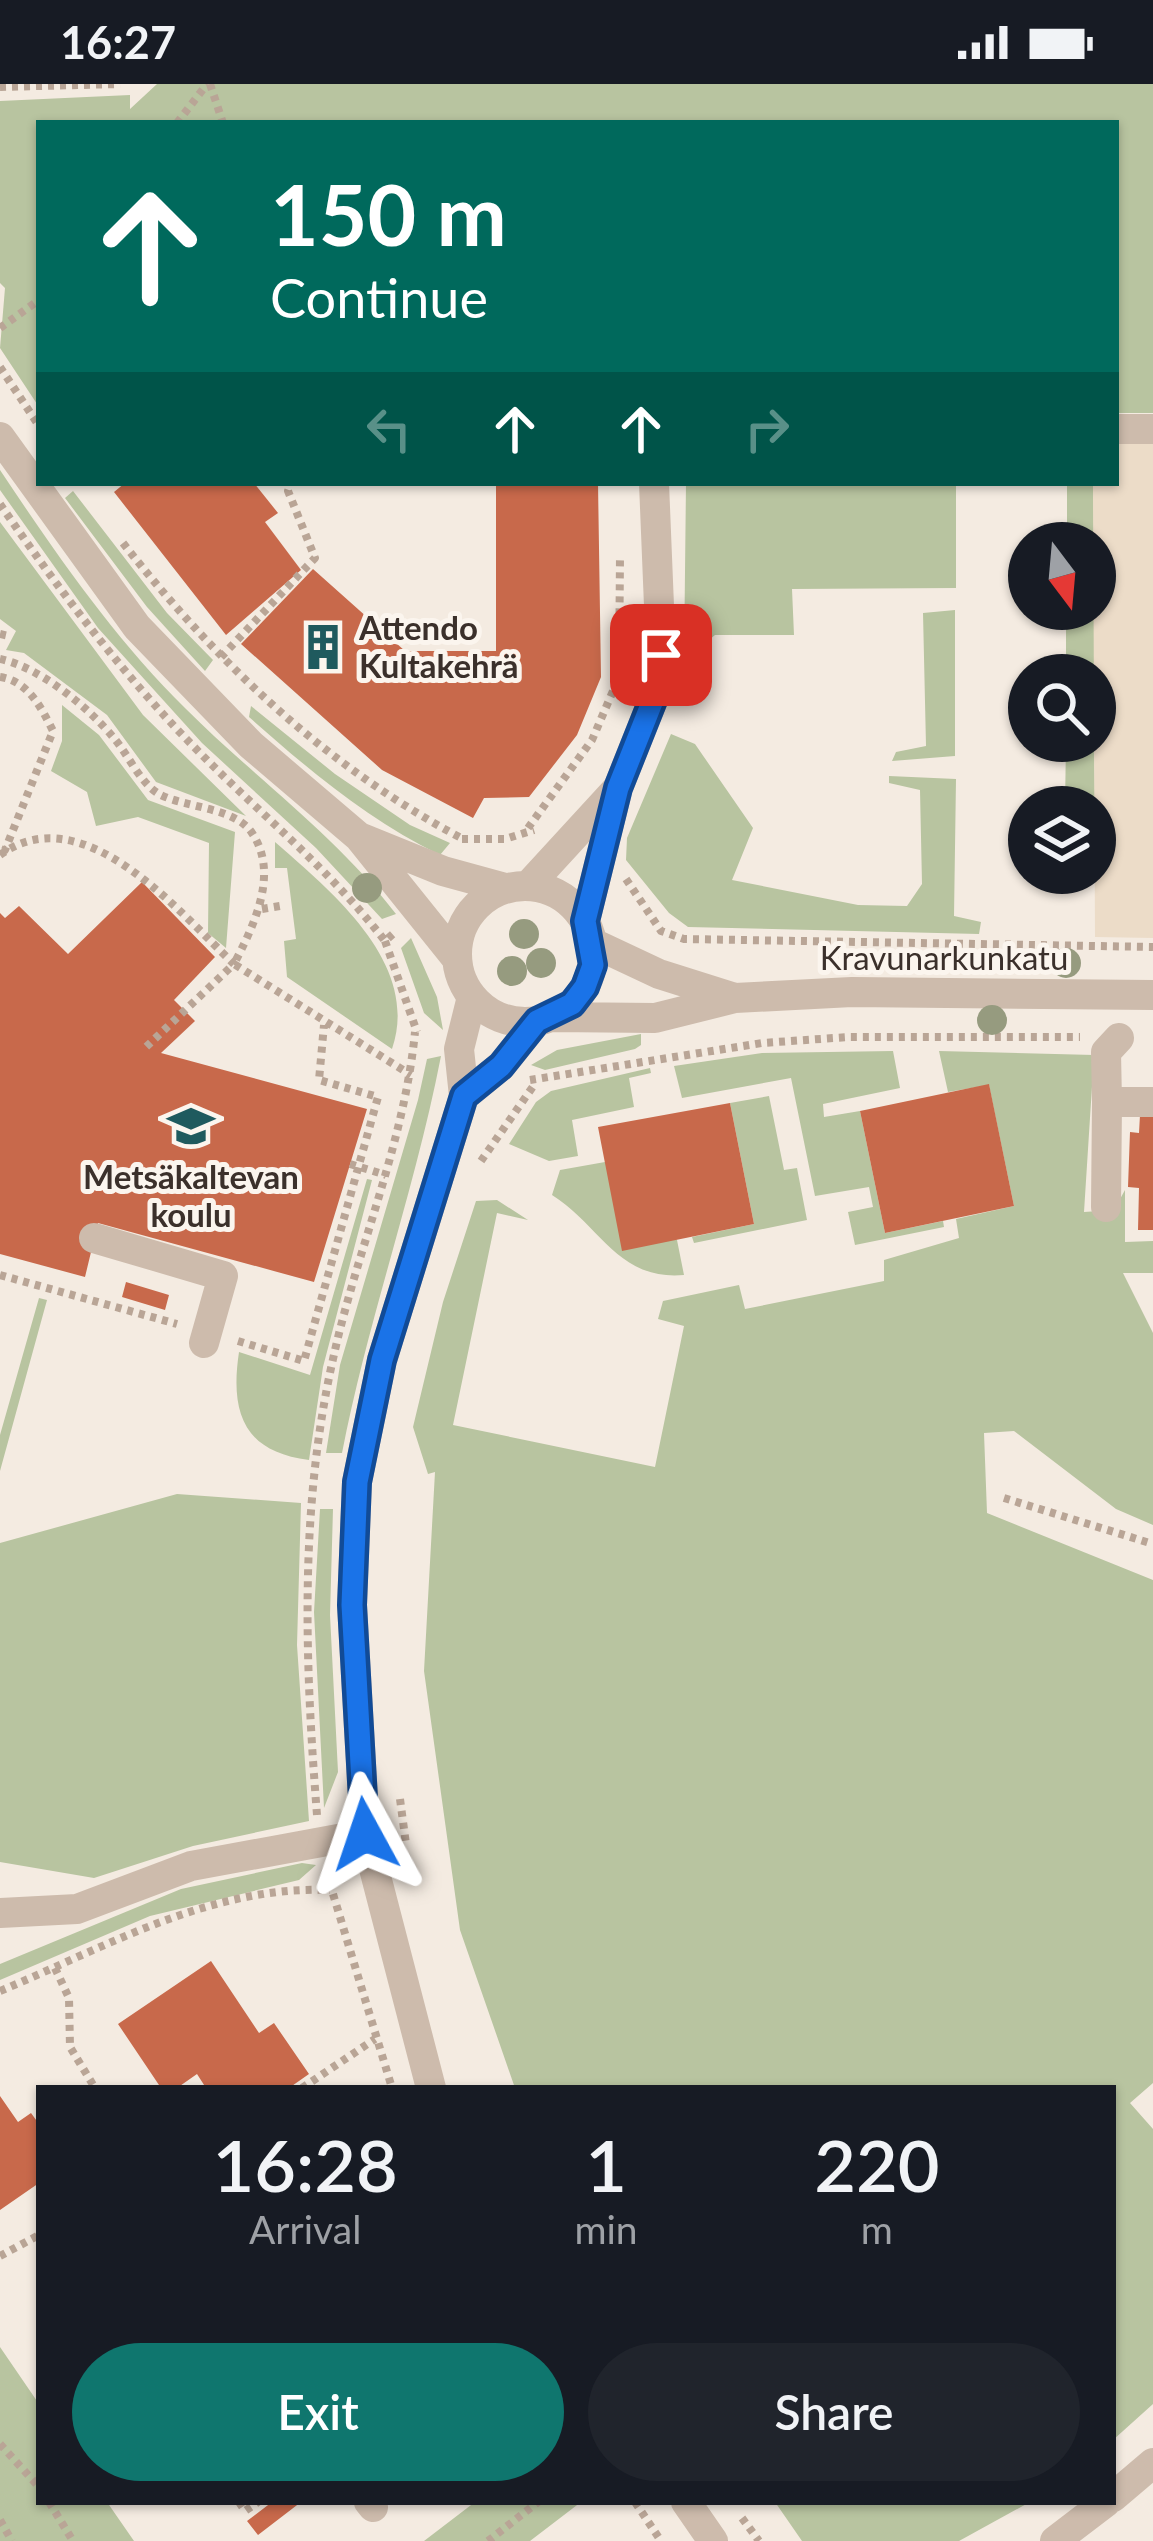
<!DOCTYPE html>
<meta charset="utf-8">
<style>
:root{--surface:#171b24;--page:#20242c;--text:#f1f3f6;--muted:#9ea1a6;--accent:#0f766e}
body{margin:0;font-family:Lato,sans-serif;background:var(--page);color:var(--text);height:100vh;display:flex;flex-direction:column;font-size:45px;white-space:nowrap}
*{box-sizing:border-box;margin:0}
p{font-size:39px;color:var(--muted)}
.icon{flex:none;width:66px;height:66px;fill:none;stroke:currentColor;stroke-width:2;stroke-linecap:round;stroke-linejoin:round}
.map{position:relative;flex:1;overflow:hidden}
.drawer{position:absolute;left:36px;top:2001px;width:1080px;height:420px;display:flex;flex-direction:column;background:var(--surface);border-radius:0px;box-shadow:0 3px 9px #0004}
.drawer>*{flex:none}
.banner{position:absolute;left:36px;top:36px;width:1083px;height:366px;border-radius:0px;box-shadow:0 3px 9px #0004;background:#00695c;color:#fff;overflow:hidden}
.needle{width:78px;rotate:164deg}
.buttons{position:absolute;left:1008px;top:438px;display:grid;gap:24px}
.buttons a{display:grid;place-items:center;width:108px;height:108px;border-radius:50%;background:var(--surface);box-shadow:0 3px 9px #0004;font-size:60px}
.pin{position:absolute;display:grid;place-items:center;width:102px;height:102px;color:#fff;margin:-51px;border-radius:24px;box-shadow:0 6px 18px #0006}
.me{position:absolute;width:132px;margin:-66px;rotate:355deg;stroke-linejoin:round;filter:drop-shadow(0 0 9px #0008)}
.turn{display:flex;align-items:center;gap:42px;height:252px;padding:0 36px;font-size:54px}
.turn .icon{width:156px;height:156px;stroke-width:2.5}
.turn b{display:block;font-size:84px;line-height:102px}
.lanes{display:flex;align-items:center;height:114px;padding:0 36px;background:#0003;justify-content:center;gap:60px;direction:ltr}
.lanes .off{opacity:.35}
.eta{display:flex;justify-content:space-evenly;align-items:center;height:204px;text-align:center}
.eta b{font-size:72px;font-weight:600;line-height:84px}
.action{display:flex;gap:24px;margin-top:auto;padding:24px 36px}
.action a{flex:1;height:138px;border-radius:72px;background:var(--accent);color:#fff;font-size:48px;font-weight:600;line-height:138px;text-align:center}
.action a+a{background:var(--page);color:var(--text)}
.status{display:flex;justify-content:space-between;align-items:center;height:84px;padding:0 60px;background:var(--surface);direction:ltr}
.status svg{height:33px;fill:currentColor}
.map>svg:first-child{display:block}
</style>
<div class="status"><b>16:27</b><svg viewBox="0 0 49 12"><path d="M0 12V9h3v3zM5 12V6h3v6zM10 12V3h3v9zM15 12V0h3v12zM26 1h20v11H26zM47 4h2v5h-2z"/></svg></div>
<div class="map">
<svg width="1153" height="2457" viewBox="0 0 1153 2457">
<rect width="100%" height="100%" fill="#f4ebe1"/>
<path fill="#b8c4a0" d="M157,0H1153V329H1116V39H39V323L0,264L5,204L0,199V17L130,11V25Z
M0,386C56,470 114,554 186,625C255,694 337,752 396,830L382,835L316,764L202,659L98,544L0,406Z
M686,399H956V504L792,505L794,551H715L684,577Z
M1067,399H1093L1094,459H1067Z
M73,407L167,529L213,576L205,587L147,523L65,414Z
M0,438L143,631L246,732L156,698L107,631L24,569L6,566L16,547L0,535Z
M1066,525H1094V591H1066Z
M955,526V672L892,677L896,668L926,662L923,529Z
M62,621L99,651L148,716L235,748L226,864L208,849L209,759L138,733L96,742L87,708L51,687L62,657Z
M251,622L335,690L410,741L450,759L440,771C368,736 309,686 249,633Z
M671,650L695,660L753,744L732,796L858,821L907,822L922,800L920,706L889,699V692L956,695L954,832L981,838L979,850L688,843L669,829L626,776L627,754Z
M1066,657H1094L1095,723H1065Z
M275,758C332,808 421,880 392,965L287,893L284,857L296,855L287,784H275Z
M411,854L437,913L443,946L424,929L401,864Z
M641,950V961L635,965L545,986L531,981L557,966Z
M893,967L900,1004L823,1020L824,1033L860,1027L885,1149L943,1137L944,1143L855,1161L848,1128L873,1123L869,1103L815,1112L791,994L682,1014L674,982L762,969Z
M939,967L1094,971L1084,1128L1114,1126L1125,1106V1158L1153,1157V1189H1123L1153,1249V1441L1116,1425L1014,1347L984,1349L987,1429L1153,1496V1999L1130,2019L1153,2045V2320L1113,2356V2004H515L460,1846L424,1587L435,1388L428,1390L413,1343L443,1218L476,1117L497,1116L528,1136L497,1129L453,1341L655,1383L684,1242L658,1235L663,1217L739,1201L745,1225L884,1197V1176L959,1154L956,1135L1014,1122L989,1001L948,1008Z
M441,972C415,1106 368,1235 342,1369H326L340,1281L418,1016L427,975Z
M650,984L651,989L629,994L634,1023L572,1036L578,1072L549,1077L509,1060L536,1018L551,1007Z
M769,1012L784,1086L797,1084L807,1136L694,1159L692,1153L754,1140L730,1019Z
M605,1078L677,1156L684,1191C618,1197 600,1141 552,1111L560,1086Z
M367,1095L372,1096L323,1283L309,1376C243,1368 230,1328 239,1268L310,1291Z
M39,1214L47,1216L0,1387V1351Z
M177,1410L301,1419L297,1561L309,1737L193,1762L94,1794L0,1778V1459Z
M320,1425H333L330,1531L338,1688L324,1724L314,1528Z
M302,1779L316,1781L299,1796L150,1832L0,1896V1880L181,1805Z
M0,2263L39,2320V2418H107L134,2457H0Z
M475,2418H581L530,2457H424Z
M775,2418H1030L959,2457H802Z"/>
<path fill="#ecdcc8" d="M1116,356H1153V854L1095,853L1093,399H1116Z"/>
<path fill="#c8694b" d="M125,399H254L278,429L265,438L301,486L226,551L114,408Z
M496,399H598L601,593L577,651L529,713L484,714L473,734L382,686L241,560L313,485L405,567H496Z
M142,798L215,873L174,916L195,937L161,969L367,1025L314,1198L98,1139L85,1193L0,1170V829L5,834L19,822L68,870Z
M989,1000L1014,1122L885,1149L860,1027Z
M730,1019L754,1140L622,1167L598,1043Z
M1140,1031H1153V1146H1138L1139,1104L1128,1103L1130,1048L1139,1049Z
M126,1198L169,1211L165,1226L122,1213Z
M211,1877L259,1949L274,1939L309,1990L289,2004H206L197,1990L177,2004H161L118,1940Z
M0,2012L18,2038L31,2029L39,2040V2099L0,2126Z
M272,2418H301L258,2451L247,2437Z"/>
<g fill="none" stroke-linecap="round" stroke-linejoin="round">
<path stroke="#b9a596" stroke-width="8" stroke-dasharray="6 6" stroke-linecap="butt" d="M210,0L223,39
M0,3L120,0
M177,39L207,0
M0,244L39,216
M0,283L39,342
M0,420C61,509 126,595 203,672C265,734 331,787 385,857L394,849
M123,459C217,579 326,682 461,754
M0,550L9,552
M221,573L315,474L288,407L291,399
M0,575C39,583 87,622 113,653C128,670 140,699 159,710C185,724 235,723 252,749C280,790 253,843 234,880L411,991
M0,593C28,597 41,623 53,647L5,766L0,764
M528,744L592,656L619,593L620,472
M462,755H505L534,746
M0,771C83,711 179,828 234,880L145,964
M626,795L661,847L684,855L1153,863
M262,825L280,822
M385,857L417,948
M530,996L762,959L848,953H1080
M481,1077L534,1001
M350,1080L386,1091
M0,1191L177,1240
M238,1257L304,1277L378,1013L319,996L324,941
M1004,1414L1153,1460
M400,1715L406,1760
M317,1731C305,1578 299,1426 333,1275C357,1165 404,1061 415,948
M326,1787L392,2004
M55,1884L69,1914L70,1963L95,2004
M0,1907C106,1863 212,1801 330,1806
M302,2004L375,1955
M0,2172L39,2151
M0,2360L39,2403
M49,2418L73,2457
M239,2418L245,2427L258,2418
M635,2418L661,2457
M742,2434L759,2457
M0,2436L12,2457
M488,2457L538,2418"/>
<path stroke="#cdbbac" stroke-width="30" d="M1116,345H1153
M0,353L137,543L251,661L359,753L457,875
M359,753L443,787L505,804
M528,802L618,704
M457 870a68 68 0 1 1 136 0a68 68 0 1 1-136 0Z
M585,837L618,704L657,606L661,571L654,399
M593,859L659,890L735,914
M553,933L655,934L735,914L852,908L1153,911
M1119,954L1106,968L1107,1018H1153
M464,1012L501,982L537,937
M1106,1123L1107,1018
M94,1154L223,1192L204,1259
M0,1829L77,1825L191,1782L365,1750
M431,2004L365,1750L352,1521L357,1398L382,1276L464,1012L459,965L472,913
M1113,2413L1153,2379
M369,2418L373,2423
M686,2418L713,2457
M1055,2457L1106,2418"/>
</g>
<g fill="#969b7f">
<circle cx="367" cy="804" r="15"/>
<circle cx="524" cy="850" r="15"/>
<circle cx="541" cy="879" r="15"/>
<circle cx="1066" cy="879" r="15"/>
<circle cx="512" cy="887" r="15"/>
<circle cx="992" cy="936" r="15"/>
</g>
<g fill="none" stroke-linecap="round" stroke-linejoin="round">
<defs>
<path id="route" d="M365,1750L352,1521L357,1398L382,1276L464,1012L501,982L537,937L572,920L585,903L593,881L585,837L618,704L657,606L661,571"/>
</defs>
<use href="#route" stroke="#114b97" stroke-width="30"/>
<use href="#route" stroke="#1a73e8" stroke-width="21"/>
</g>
<defs>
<symbol id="building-bare" viewBox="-9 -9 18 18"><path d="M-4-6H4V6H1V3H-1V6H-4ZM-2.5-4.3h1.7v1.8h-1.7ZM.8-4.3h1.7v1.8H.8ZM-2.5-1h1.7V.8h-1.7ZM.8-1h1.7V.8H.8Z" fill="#1f5a5e" stroke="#fbf5ee" stroke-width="2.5" paint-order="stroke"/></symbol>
<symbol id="school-bare" viewBox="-9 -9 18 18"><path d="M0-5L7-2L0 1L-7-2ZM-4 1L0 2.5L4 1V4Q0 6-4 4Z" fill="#1f5a5e" stroke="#fbf5ee" stroke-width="2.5" paint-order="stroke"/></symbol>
</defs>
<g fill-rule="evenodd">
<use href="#building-bare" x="290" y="530" width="66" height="66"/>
<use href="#school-bare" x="158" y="1009" width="66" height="66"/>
</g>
<g text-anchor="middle" stroke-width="10" stroke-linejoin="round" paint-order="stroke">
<g font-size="33" font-weight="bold" fill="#3b302b" stroke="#fbf5ee" text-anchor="start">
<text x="359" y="556">Attendo<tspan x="359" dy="38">Kultakehrä</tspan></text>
<text x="191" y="1105" text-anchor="middle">Metsäkaltevan<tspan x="191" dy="38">koulu</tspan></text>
</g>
<g font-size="33" fill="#3b302b" stroke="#fbf5ee">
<text x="944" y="886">Kravunarkunkatu</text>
</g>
</g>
</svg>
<div class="buttons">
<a><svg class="needle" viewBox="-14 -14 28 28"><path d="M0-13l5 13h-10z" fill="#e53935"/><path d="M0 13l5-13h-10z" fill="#9ea1a6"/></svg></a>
<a><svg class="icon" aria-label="search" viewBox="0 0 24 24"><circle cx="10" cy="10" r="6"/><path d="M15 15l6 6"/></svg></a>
<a><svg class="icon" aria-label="layers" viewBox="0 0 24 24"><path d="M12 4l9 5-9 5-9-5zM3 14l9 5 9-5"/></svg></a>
</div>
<div class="pin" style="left:661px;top:571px;background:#d93025"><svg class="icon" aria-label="arrive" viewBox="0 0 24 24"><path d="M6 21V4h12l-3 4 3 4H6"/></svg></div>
<svg class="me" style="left:365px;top:1750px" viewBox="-20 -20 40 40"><path d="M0-17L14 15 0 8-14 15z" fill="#1a73e8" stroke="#fff" stroke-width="4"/></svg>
<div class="banner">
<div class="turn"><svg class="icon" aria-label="ahead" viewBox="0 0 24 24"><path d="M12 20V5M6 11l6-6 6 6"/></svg><div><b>150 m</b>Continue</div></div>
<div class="lanes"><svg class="icon off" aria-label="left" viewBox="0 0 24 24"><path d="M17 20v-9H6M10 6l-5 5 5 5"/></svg><svg class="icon" aria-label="ahead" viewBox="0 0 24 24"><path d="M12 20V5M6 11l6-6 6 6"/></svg><svg class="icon" aria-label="ahead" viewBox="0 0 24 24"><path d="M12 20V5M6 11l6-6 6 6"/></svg><svg class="icon off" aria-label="right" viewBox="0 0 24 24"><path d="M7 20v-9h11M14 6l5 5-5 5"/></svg></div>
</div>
<section class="drawer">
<div class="eta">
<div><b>16:28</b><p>Arrival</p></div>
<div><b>1</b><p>min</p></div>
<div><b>220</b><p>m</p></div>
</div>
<div class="action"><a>Exit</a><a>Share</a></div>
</section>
</div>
